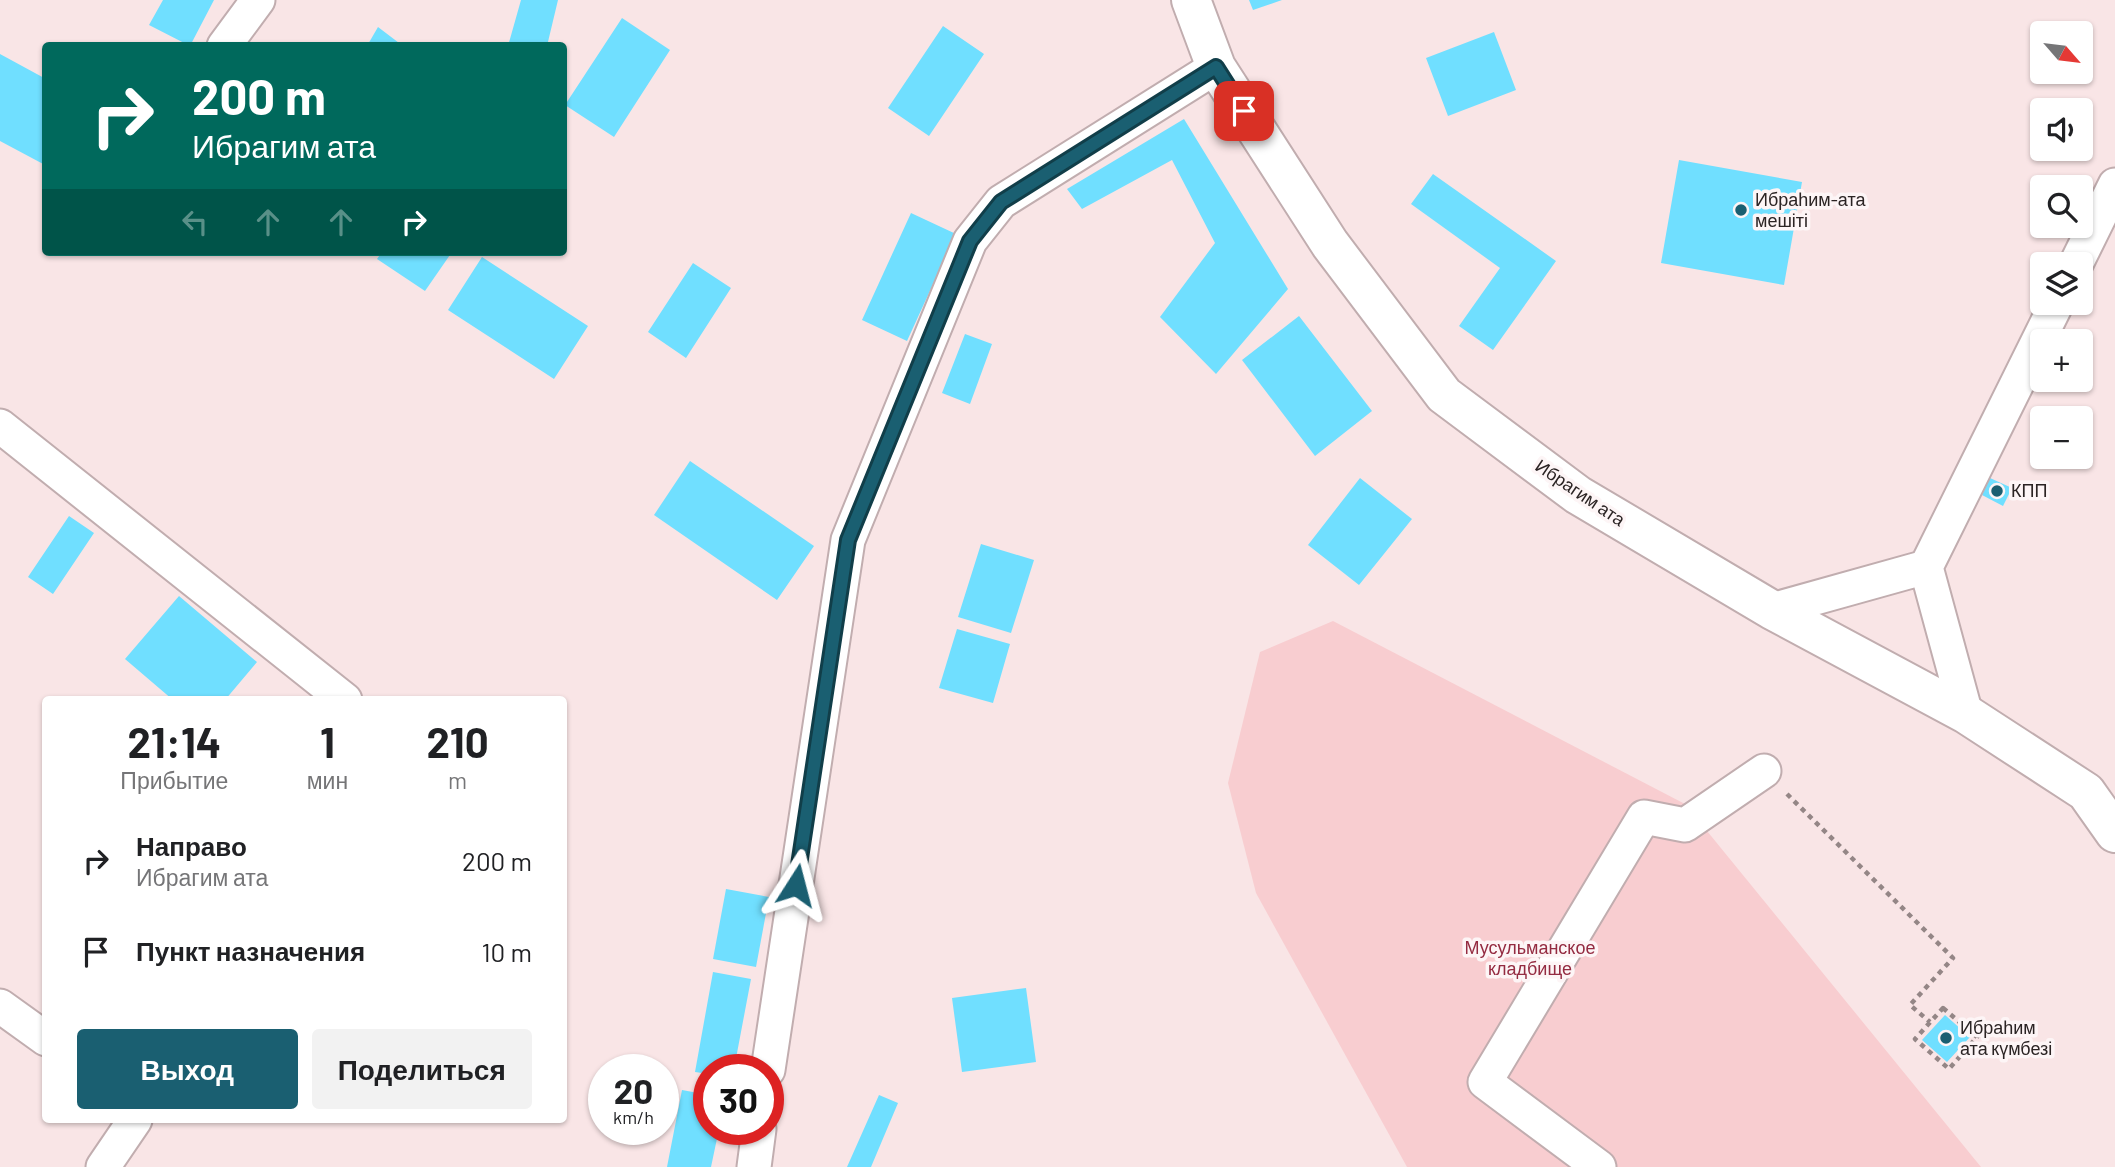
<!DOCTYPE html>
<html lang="ru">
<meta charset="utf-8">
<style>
:root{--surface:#fff;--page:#f2f2f2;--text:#202124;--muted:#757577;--accent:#1a5f71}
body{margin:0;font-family:Barlow,sans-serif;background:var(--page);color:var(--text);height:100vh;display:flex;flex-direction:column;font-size:26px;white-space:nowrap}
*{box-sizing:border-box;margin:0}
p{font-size:23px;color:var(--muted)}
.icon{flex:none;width:38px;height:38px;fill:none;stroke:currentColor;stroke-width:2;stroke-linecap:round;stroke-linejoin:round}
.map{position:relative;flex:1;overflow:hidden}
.sheet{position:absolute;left:42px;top:696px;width:525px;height:427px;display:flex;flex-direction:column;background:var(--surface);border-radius:7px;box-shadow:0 2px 5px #0004}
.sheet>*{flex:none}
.banner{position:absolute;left:42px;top:42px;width:525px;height:214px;border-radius:7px;box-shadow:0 2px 5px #0004;background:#00695c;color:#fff;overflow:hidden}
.needle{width:46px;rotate:118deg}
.controls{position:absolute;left:2030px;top:21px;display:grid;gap:14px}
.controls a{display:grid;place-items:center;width:63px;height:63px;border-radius:7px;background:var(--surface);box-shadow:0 2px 5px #0004;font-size:35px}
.speed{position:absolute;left:588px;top:1054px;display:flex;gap:14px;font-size:35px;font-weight:700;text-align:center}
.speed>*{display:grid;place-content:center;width:91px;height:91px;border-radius:50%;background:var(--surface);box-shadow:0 2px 5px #0004;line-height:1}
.speed small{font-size:18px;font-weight:400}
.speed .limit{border:10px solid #d22;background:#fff;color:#111}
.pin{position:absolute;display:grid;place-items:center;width:60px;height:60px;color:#fff;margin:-30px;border-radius:14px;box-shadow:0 4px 10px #0006}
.me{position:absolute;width:77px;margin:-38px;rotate:9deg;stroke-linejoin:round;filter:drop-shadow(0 0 5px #0008)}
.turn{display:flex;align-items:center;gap:24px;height:147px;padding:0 35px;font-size:32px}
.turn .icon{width:91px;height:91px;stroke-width:2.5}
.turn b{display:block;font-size:49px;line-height:60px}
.lanes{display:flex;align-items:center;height:66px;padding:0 35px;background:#0003;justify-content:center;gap:35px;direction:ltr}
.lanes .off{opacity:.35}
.eta{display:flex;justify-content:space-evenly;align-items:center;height:119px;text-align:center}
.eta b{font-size:42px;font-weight:700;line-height:49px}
.cta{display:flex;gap:14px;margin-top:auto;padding:14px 35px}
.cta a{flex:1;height:80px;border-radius:7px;background:var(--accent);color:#fff;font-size:28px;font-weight:700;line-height:80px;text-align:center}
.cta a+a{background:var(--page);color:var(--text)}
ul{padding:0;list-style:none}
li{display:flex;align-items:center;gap:21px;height:91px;padding:0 35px}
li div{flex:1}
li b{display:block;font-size:26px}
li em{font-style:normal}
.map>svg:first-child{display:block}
</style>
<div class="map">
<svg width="2115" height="1167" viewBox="0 0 2115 1167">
<rect width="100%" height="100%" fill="#f9e5e6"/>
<path fill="#f8cdd0" d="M1333,621L1685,804L1981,1167H1407L1256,893L1228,783L1260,652Z"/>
<path fill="#70dfff" d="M163,0H214L190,46L149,25Z
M521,0H558L547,46H508Z
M1249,0H1282L1253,10Z
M622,18L670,50L614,137L565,105Z
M943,26L984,54L929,136L888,108Z
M378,27L403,46H367Z
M1494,32L1516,90L1448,116L1426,58Z
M0,54L46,79L45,165L0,141Z
M1184,119L1288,289L1216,374L1160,317L1215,243L1172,160L1082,209L1067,189Z
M1679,160L1802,182L1784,285L1661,263Z
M1433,174L1556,261L1493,350L1459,326L1500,268L1411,204Z
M911,213L956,234L907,341L862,320Z
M382,252H452L425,291L377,259Z
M482,257L588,326L554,379L448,310Z
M693,263L731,288L686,358L648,332Z
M1299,316L1372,411L1315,456L1242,360Z
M965,334L992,344L970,404L942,393Z
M690,461L814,546L777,600L654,515Z
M1360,478L1412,519L1359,585L1308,545Z
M1990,478L2012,488L2003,506L1982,495Z
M69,516L94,533L53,594L28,577Z
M981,544L1034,560L1011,633L958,617Z
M179,596L257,662L225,700H173L125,659Z
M957,629L1010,644L993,703L939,688Z
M726,889L769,897L756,967L713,959Z
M713,972L751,979L734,1069H709V1074L695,1072Z
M1026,988L1036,1062L962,1072L952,998Z
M1945,1015L1970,1037L1947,1062L1922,1040Z
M682,1090L709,1095V1129H719L711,1167H667Z
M879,1095L898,1103L871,1167H847Z"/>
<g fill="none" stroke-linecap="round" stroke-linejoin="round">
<defs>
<path id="street" d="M224,46L258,0
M2076,264L2115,185
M0,426L345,700
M1926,567L1966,714
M1772,610L1926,567L2057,303
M0,1006L46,1039
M768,1070L848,540L970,241L1001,202L1216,67
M103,1167L135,1120
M754,1167L759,1129
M1599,1167L1485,1082L1644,817L1685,825L1764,771"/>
<path id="secondary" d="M1191,0L1216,67L1330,244L1444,395L1578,495L1772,610L1966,714L2086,792L2115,833"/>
</defs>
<use href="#street" stroke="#c1adaf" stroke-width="37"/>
<use href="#secondary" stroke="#c1adaf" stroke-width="42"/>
<path stroke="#948686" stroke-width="4.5" stroke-dasharray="5 5" stroke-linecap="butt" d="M1787,794L1953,958L1910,1005L1930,1022
M1943,1008L1977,1037L1949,1069L1915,1039Z"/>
<use href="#street" stroke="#fff" stroke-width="33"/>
<use href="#secondary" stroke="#fff" stroke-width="38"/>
</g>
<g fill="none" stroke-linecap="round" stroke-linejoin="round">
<defs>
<path id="route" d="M796,885L848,540L970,241L1001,202L1216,67L1244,111"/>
</defs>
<use href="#route" stroke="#113e49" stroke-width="18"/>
<use href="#route" stroke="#1a5f71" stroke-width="12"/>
</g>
<g fill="#1a5f71" stroke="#fdf5f6" stroke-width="2.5">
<circle cx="1741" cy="210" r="7"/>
<circle cx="1997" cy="491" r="7"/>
<circle cx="1946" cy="1038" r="7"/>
</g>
<g text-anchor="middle" stroke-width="7" stroke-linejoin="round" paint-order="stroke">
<g font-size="18" fill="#2b2424" stroke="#fdf5f6" text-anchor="start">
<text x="1755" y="206">Ибраһим-ата<tspan x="1755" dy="21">мешіті</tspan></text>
<text x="2011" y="497">КПП</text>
<text x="1960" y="1034">Ибраһим<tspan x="1960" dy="21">ата күмбезі</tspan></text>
</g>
<g font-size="18" fill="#2b2424" stroke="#fdf5f6">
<text transform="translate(1580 493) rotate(34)" y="6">Ибрагим ата</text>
</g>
<g font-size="18" fill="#942b41" stroke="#fdf5f6">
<text x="1530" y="954">Мусульманское<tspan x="1530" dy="21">кладбище</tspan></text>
</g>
</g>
</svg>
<div class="controls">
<a><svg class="needle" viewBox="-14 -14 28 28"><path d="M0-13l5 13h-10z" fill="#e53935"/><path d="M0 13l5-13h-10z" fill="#757577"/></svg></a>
<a><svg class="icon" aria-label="sound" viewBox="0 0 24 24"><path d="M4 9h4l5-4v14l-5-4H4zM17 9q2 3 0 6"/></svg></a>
<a><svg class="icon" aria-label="search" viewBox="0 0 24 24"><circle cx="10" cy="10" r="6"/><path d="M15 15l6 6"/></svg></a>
<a><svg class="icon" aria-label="layers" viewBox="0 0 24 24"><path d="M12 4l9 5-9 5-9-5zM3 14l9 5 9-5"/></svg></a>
<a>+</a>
<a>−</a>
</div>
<div class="speed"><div>20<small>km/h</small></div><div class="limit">30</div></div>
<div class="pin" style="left:1244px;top:111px;background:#d93025"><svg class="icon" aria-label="arrive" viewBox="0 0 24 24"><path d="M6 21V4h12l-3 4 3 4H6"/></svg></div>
<svg class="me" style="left:796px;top:885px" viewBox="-20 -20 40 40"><path d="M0-17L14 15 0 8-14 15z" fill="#1a5f71" stroke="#fff" stroke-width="4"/></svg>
<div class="banner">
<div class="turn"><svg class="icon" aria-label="right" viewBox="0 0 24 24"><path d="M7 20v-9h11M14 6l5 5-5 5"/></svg><div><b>200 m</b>Ибрагим ата</div></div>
<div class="lanes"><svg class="icon off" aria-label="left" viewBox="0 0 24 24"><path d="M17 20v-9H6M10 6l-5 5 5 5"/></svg><svg class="icon off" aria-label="ahead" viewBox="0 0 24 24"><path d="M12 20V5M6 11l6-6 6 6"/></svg><svg class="icon off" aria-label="ahead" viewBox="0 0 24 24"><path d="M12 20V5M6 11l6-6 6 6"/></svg><svg class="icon" aria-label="right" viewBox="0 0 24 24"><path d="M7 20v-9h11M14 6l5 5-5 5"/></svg></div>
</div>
<section class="sheet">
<div class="eta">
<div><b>21:14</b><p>Прибытие</p></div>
<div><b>1</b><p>мин</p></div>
<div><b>210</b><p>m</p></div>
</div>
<ul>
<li><svg class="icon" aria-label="right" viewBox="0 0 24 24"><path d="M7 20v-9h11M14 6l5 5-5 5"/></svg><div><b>Направо</b><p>Ибрагим ата</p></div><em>200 m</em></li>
<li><svg class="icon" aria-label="arrive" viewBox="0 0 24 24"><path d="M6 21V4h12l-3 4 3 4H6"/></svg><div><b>Пункт назначения</b></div><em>10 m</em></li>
</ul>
<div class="cta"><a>Выход</a><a>Поделиться</a></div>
</section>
</div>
